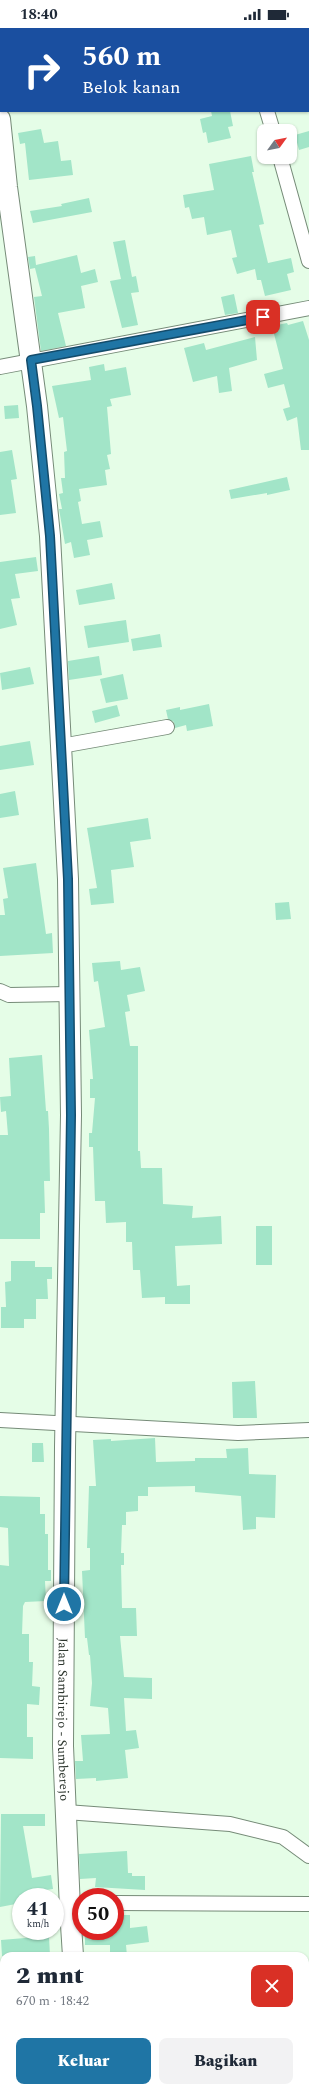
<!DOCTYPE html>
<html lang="id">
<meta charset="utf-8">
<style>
:root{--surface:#fff;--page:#f2f2f3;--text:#1f2937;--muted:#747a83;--accent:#1f75a5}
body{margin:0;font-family:Spectral,serif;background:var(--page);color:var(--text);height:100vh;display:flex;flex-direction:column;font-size:15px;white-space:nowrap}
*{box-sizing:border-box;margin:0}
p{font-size:13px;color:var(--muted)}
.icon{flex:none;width:22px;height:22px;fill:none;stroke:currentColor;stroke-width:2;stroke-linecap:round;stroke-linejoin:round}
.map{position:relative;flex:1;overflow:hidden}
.panel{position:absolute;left:0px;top:1924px;width:309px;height:140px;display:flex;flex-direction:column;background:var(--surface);border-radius:12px 12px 0 0;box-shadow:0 1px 3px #0004}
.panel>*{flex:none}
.hud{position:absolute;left:0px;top:0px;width:309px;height:84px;box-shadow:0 1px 3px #0004;background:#1a4fa0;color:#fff;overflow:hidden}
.needle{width:26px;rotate:57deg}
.controls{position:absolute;left:257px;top:96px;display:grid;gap:8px}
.controls a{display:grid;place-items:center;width:40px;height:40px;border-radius:8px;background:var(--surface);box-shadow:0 1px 3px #0004;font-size:20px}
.speed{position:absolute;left:12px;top:1860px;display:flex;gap:8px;font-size:20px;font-weight:700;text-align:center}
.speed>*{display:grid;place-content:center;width:52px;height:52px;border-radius:50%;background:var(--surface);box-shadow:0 1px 3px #0004;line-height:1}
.speed small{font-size:10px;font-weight:400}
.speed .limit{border:6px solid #d22;background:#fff;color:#111}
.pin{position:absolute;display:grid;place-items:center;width:34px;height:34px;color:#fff;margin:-17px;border-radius:8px;box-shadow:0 2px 6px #0006}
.me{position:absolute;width:44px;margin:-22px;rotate:0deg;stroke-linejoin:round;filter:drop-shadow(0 0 3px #0008)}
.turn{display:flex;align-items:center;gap:14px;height:84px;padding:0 16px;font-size:18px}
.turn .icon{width:52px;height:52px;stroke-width:2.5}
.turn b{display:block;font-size:28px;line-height:34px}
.round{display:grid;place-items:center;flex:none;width:42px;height:42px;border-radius:8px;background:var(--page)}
.headline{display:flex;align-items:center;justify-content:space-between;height:68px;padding:0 16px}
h1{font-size:24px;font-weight:800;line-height:30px}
.cta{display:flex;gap:8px;margin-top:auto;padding:8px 16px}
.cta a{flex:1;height:46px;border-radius:8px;background:var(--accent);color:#fff;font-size:16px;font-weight:800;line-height:46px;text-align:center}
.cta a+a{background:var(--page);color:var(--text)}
.status{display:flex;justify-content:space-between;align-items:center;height:28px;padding:0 20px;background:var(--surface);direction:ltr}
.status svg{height:11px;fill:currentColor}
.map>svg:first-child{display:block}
</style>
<div class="status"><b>18:40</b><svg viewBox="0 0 49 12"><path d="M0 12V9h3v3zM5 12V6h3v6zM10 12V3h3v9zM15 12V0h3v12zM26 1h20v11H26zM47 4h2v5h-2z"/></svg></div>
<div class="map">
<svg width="309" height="2064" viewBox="0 0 309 2064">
<rect width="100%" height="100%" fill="#e5fde7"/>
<path fill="#a2e5c8" d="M211,83H230L233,98L228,99L231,110L208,115L206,104L203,105L200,91L212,88Z
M41,101L44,115L58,113L61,133L71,132L73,147L29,152L25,115L20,116L18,105Z
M309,103V119L299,122L295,107Z
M251,128L254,144H252L264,196L259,197L268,235L291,230L294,244L287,246L291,262L265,268L261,252H257L255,241L237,246L232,230L237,229L231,202L207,207L204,189L192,191L189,179L185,180L183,167L214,162L209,136Z
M89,170L92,184L33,195L30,183L62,178L61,176Z
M125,212L132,249L136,248L139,264L131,265L138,297L122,300L110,253L121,251L113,214Z
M77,227L81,245L95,241L98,254L81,258L85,280L58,285L66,318L41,323L34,269L42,268L35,240L30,241L28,229L35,228L36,237Z
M234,266L238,285L225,287L221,269Z
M303,293L309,312V422H301L297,389L287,393L283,381L290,379L284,356L268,360L264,346L283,341L272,298L287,295L288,297Z
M255,309L257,332L229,340L232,363L219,365L217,348L193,354L184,320L204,315L206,322Z
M104,336L105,343L126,339L131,367L110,371L112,378L107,379L111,426L107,427L110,441L105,442L107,457L79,461L81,473L78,474L82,496L100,493L103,509L87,512L90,527L74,530L71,514L65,516L59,481H62L59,466L63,465L61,450H65L64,424L67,423L63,389L59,390L52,358L91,352L89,339Z
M18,377L19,390L5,391L4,378Z
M12,422L17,451L11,452L16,485L0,487V424Z
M287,449L290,462L267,467V465L231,471L229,462Z
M36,529L38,543L15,546L20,570L11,571L17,597L0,601V534Z
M112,555L115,571L79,577L76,562Z
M126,592L129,614L88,620L84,598Z
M160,606L162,619L133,623L131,611Z
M99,628L102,647L69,652L68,633Z
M30,639L34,656L2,662L0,645Z
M123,646L128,671L106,675L100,651Z
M209,676L213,698L187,703L186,697L175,700L174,694L168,691L166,682L180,679V682Z
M117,677L120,688L95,695L92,683Z
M30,713L34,737L0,742V718Z
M15,763L19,787L0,790V766Z
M148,790L151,811L130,814L134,839L111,842L114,875L91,877L89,861L97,860L87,800Z
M36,835L46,906L52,905L53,925L0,928V887H5L3,871L8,870L3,840Z
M289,874L291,891L276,892L275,875Z
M120,933L121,942L140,939L145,963L127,967L130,983L125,984L130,1018H138V1123H140L141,1140H162L163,1176L193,1178L192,1190L221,1188L222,1216L175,1218L177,1258L190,1257V1276H165V1269L142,1270L140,1242H133L132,1214H126V1194L106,1195L105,1173H95L93,1119H89V1105H92L95,1070H90V1051H93L89,1002L105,999L98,953L94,954L92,935Z
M42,1027L46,1083H48L49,1101L50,1153H44L45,1185H40V1211H0V1107H8L6,1083L1,1084L0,1069L11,1068L9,1030Z
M256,1198H272V1237H256Z
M11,1233H35V1239H52V1251H47L48,1271H36V1291H24V1300H1V1279H6L5,1254L11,1253Z
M255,1353L257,1390H233L232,1354Z
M155,1410L156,1434L195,1433V1430H227L226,1421L248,1420L249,1446L276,1447L275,1490L256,1489V1501L243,1502L241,1468L195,1464V1458L148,1459V1468H138V1483L126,1484V1497H122L121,1525H124V1537H121L122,1580H136L137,1608H120L124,1649L152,1650V1671L124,1670L126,1703L136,1702L139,1720L125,1722L128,1750L96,1753V1750L76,1751L75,1733H83L81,1707L110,1706L108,1680L90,1678L92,1655L90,1627H89L87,1610H85L82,1543L90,1542V1520H87L89,1458H96L93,1412L111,1411V1413Z
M32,1415H43L44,1434H32Z
M0,1468L40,1469V1486H45V1506H48V1542H51V1553H45L46,1573L25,1574L23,1578L22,1606H29V1634H33L32,1658L40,1659L39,1677L27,1676V1709H33V1731L0,1730V1537L9,1538L8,1500L0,1499Z
M1,1786H45V1798H23L32,1850L51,1847L53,1861L25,1865V1869H21V1875L0,1879Z
M127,1823L128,1845H132V1848H145V1862L95,1859L96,1850L80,1851L79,1826Z
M115,1887H130V1900L147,1898L149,1914L126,1917L127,1928H110V1917H85V1904H115Z
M49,1908L50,1928H2L1,1912Z"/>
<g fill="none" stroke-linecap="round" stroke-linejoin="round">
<defs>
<path id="minor" d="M244,0L245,1
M267,83L273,103
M280,129L309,233
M0,339L309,280
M61,718L167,699
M0,963L9,967L69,966
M0,1392L238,1405L309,1402
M66,1784L230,1796L283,1809L309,1828
M115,1875L309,1876
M0,2000H4
M26,2064L66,2060"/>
<g id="secondary">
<path id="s1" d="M0,91L7,159L37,378L50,508L68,851L71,1087L65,1419L63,1718L70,1881L73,1928"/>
<path d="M85,2060V2064"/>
</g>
</defs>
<use href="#minor" stroke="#768b78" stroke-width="16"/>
<use href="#secondary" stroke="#768b78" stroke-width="22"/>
<use href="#minor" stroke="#fff" stroke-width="14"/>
<use href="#secondary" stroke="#fff" stroke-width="20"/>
</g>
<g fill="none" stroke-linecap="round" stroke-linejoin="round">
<defs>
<path id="route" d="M64,1576L71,1087L68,851L50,508L37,378L31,332L263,289"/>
</defs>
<use href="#route" stroke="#144c6b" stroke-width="10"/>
<use href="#route" stroke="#1f75a5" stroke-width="7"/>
</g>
<g text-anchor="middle" stroke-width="3.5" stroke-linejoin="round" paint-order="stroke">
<g font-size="13" fill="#2e372f" stroke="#fff">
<text dy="5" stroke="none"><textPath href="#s1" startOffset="1604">Jalan Sambirejo - Sumberejo</textPath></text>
</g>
</g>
</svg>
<div class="controls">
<a><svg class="needle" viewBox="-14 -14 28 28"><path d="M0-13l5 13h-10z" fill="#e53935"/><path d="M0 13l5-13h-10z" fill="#747a83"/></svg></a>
</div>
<div class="speed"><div>41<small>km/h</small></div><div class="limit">50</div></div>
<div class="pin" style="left:263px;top:289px;background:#d93025"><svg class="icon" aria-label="arrive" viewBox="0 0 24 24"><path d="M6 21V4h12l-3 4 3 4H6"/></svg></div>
<svg class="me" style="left:64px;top:1576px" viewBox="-20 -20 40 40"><circle r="17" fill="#1f75a5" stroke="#fff" stroke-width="3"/><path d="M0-11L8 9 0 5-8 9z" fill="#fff"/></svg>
<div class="hud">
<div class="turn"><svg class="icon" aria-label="right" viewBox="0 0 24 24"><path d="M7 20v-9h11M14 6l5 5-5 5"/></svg><div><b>560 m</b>Belok kanan</div></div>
</div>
<section class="panel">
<div class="headline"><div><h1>2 mnt</h1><p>670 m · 18:42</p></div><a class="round" style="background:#d93025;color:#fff"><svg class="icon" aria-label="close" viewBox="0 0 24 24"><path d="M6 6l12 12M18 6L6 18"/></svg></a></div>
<div class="cta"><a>Keluar</a><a>Bagikan</a></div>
</section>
</div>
